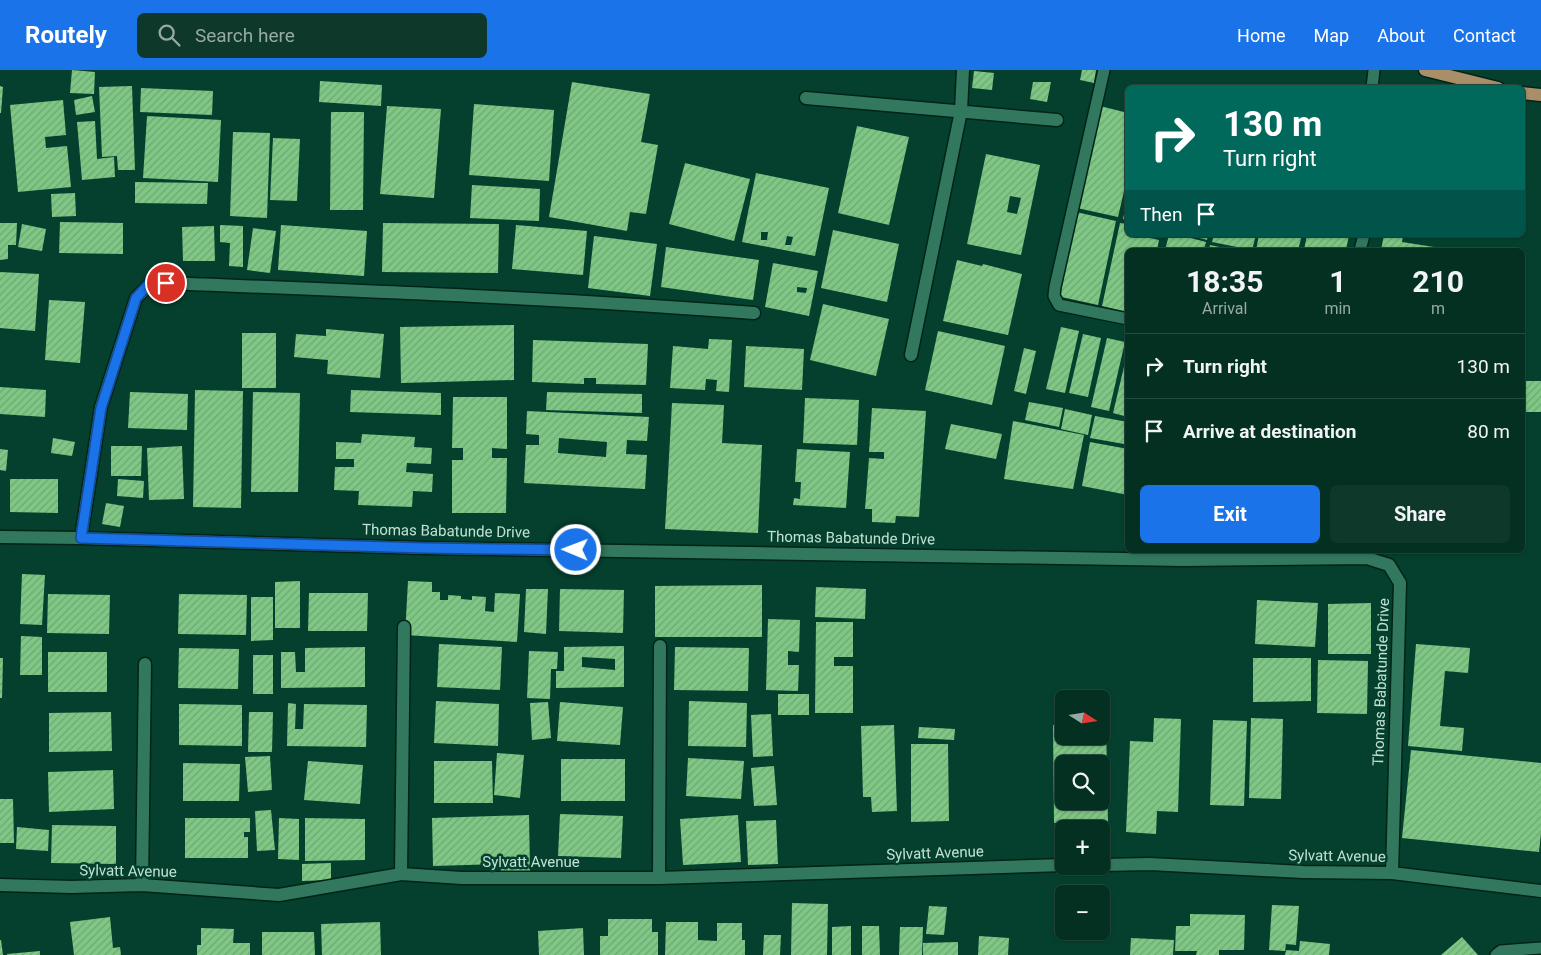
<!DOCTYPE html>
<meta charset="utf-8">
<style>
:root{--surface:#043022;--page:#0d382a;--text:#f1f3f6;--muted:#97a9a5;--line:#254b40;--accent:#1a73e8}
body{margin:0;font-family:Roboto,sans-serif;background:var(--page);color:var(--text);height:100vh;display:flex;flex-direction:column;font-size:19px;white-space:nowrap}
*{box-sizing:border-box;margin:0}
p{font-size:16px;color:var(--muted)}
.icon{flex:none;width:28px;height:28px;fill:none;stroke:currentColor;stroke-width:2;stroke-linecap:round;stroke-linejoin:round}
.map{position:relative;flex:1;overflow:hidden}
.panel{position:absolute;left:1125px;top:178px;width:400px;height:305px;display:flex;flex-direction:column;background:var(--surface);border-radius:8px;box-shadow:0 1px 4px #0004,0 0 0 1px var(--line)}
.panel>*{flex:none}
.top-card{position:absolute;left:1125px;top:15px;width:400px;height:152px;border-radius:8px;box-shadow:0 1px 4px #0004,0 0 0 1px var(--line);background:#00695c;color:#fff;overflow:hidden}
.needle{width:32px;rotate:102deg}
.controls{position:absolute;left:1055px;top:620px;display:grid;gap:10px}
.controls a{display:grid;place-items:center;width:55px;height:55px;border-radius:8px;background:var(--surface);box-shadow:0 1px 4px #0004,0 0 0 1px var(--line);font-size:25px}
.pin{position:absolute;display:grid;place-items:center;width:42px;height:42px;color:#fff;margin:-21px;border:2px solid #fff;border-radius:50%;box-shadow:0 1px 5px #0007}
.me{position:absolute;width:55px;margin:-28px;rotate:271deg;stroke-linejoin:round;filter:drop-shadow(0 0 4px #0008)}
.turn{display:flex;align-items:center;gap:18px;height:105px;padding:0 15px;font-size:22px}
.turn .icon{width:65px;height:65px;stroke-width:2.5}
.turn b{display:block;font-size:35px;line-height:42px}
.then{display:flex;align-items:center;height:48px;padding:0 15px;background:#0003;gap:10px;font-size:19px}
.eta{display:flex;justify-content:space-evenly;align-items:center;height:85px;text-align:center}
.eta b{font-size:30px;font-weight:700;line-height:35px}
.action{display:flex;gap:10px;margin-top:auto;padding:10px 15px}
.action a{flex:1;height:58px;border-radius:8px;background:var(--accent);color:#fff;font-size:20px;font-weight:700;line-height:58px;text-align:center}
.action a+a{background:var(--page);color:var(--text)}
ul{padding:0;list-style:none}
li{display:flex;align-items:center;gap:15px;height:65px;padding:0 15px;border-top:1px solid var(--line)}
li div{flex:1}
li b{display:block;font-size:19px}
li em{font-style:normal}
header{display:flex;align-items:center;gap:30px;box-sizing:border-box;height:70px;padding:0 25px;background:var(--accent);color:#fff}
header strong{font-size:24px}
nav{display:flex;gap:28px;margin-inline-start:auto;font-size:18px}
.search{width:350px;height:45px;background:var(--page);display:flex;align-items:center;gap:12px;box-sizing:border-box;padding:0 18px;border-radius:8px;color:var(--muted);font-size:19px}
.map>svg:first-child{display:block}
</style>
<header>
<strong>Routely</strong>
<div class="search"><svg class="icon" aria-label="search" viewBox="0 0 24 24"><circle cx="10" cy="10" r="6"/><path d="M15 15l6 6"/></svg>Search here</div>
<nav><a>Home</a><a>Map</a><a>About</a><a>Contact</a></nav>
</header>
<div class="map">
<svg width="1541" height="885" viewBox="0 0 1541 885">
<defs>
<pattern id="building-hatch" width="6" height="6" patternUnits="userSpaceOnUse" patternTransform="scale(1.25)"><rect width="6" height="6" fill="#7fc784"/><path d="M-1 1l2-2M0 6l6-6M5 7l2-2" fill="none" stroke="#6ea673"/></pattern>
</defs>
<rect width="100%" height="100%" fill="#05402e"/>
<path fill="url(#building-hatch)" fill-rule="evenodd" d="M72,0L95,2L94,24L70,23Z
M1082,0H1096L1094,13L1080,10Z
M974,1L994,3L992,20L972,18Z
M320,11L382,15L381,36L319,32Z
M572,12L650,24L641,72L658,75L646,144L630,142L627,161L549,147Z
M1033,12H1051L1047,32L1030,29Z
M0,16L3,17L1,43H0Z
M132,16L135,100H118L117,86L102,87L99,17Z
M141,18L213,21L212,45L140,42Z
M92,26L95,42L76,45L74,30Z
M63,30L66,65L45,67L46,78L67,76L71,117L18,122L10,35Z
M474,34L554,40L549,111L469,105Z
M387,36L441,39L434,128L380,124Z
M1100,36L1128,43V104L1118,147L1077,138Z
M331,42H364L363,140H330Z
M147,46L221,50L218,112L143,108Z
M95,51L97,89L114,87L115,107L82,110L77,52Z
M857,56L909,67L889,155L838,143Z
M233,62L270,63L267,148L230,146Z
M273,68L300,69L297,131L270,130Z
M986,84L1040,95L1021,185L967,174ZM1010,126L1021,128L1017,144L1007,142Z
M685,93L750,109L734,171L669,154Z
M756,103L829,118L815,186L742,172ZM761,162H768L767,170H761ZM787,166L793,167L791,175H785Z
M135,112L208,113L207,134L135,133Z
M472,115L540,119L539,151L470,148Z
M75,123L76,146L52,147L51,124Z
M1127,130H1128V150L1123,149Z
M1076,142L1116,151L1098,235L1057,226Z
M60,152L123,153V184L59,183Z
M0,153H17L16,175H8V189L0,190Z
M383,153L499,154L498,203L382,202Z
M1120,153L1128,154V165H1141V166L1159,170L1157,180H1128V242L1102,236Z
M22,154L46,159L42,181L18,177Z
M220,155L243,156V197L229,196L230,173L220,172Z
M281,155L367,161L364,206L278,200Z
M516,155L587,161L583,205L512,199Z
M214,156L215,191H183L182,157Z
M253,158L276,161L270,203L247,200Z
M833,160L899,174L887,232L821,218Z
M1169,165H1179L1206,172L1204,180H1165Z
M1189,165H1208L1207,170Z
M1214,165H1256L1252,180L1212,172Z
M1259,165H1302L1298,180H1256Z
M1307,165H1349L1346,180H1304Z
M1384,165H1403L1402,172L1434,177V180H1381Z
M594,166L657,174L650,226L588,218Z
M1210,175L1229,179V180H1209Z
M666,177L759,190L753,230L661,217Z
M957,190L982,196L983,194L1022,204L1008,265L943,251Z
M773,193L818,201L809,246L765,237ZM797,217L807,218L806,223L797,222Z
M0,202L39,204L35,261L0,258Z
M49,230L85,232L80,293L45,290Z
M823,234L889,249L876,306L810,290Z
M514,255V310L401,313L400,257Z
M1061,257L1079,261L1065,323L1046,319Z
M326,259L384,264L380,308L327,304L328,290L294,287L296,264L326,266Z
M938,261L1005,276L992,335L925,320Z
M242,263H276V318H242Z
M1083,264L1101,268L1088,327L1069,323Z
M1107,268L1125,272L1109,341L1091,337Z
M709,269L732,270L729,322L716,321L717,310L706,309L705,320L670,318L673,276L708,279Z
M533,270L648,274L646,315L596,314V308H584V314L532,312Z
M746,276L804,279L802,320L744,317Z
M1024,278L1036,281L1026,324L1014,321Z
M1127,284H1128V347L1113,343Z
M1522,311H1541V342H1522Z
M0,317L46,320L45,347L0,344Z
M195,320L243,321L241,438L193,437Z
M351,320L441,323V345L350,342Z
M130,322L188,324L187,360L128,358Z
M253,322L300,323L298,422H251Z
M547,322L642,324V343L546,340Z
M453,327H507V379L492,378V388H507L506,443H452V390H463V378H452Z
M805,328L859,330L857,375L803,373Z
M1029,332L1063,338L1059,357L1025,350Z
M672,333L724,335L722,373L762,375L758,463L665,459Z
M872,338L926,341L919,447L896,446L895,453L872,452V439H865L869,388L884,389V382H869Z
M1065,339L1092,345L1088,365L1061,359Z
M527,341L649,347L647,371L627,370L626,384L647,385L645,419L524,413L526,375H539V365L526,364ZM559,368L607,372L606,387L558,383Z
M1095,346L1128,352L1124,374L1090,368Z
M1013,351L1084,365L1073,419L1004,409Z
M951,354L1002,364L996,389L945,379Z
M362,364L415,367L414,377L432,378L431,394L407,393L406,402L433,404L432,422L413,421L412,437L358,435L359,421L334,420L335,397H354V389H336V372L361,373Z
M53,368L75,372L72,386L51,383Z
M1090,372L1128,379V425L1082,416Z
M111,376H142L141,406H111Z
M182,376L184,429L149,430L147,378Z
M0,379L8,380L6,401L0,400Z
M797,379L850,382L846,438L793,435L794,428L800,429L801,412H795Z
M10,409H58V443L10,442Z
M118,409L144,411L143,428L117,426Z
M106,433L124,436L120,457L102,454Z
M22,504L45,505L42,555L20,554Z
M300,511V558H275V512Z
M408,511L432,512V522H440V530H448V525L461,526V529L472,530V526L486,527L485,541L494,542L495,523L520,524L517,572L405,565Z
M762,515V567H655V516Z
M816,517L866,519L865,549L815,547Z
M526,519H548L546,564L524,562Z
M560,519L624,520L623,563L559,561Z
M309,523H368L367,561H308Z
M48,524L110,525L109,564L47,563Z
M179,524L247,525L246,565L178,564Z
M251,527H273V570L251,571Z
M1257,530L1318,533L1315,577L1255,574Z
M1371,533V584H1328V534Z
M768,549L800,550L799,582L788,581V595H799L798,621L766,620Z
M816,552H853V587H834V596H853V643H815Z
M21,566L42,567V605H20Z
M439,574L502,577L500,620L437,617Z
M1416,574L1470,578L1468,603L1445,601L1440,656L1464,658L1462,681L1408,676Z
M624,576V617L556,618V601H564V577ZM582,587L615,589V600L582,597Z
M365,577V617L281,618V582H295L296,602H305V578Z
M675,577L749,578L748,621L674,620Z
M179,578L239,579L238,619L178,618Z
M529,581L558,582L557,599H551L550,629L527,628Z
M48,582H107V622H48Z
M253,585H273V624H253Z
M0,588H3L2,628H0Z
M1253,588H1311V631L1253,632Z
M1318,590L1368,591L1367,644L1317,643Z
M778,624H809V645H778Z
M436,631L499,634L498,676L434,673Z
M689,631L747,633L746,677L688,676Z
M548,632L551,668L532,670L530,633Z
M560,632L623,637L620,675L557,671Z
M288,633L296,634L295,659H303L304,634L367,635L366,677L287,676Z
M179,634L242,635V676L179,675Z
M111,642L112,681L49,682V643Z
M249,642H273L272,682H248Z
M771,644L773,686L753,687L751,645Z
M1154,648L1181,649L1178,742L1157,741L1156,764L1126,762L1130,671L1153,672Z
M1251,648L1283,649L1281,729L1249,728Z
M1213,650L1247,651L1244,736L1210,735Z
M1101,654H1106L1108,752L1094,753V759H1067V753H1054L1053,655H1064V666H1101ZM1064,694H1101V731H1064Z
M894,655L897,741L872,742L871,727H863L861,656Z
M919,657L955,659L954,670L918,668Z
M911,674H948L949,751L911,752Z
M1411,680L1541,693V763L1539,782L1402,768Z
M497,683L524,685L520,728L494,725Z
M270,686L272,720L248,722L245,687Z
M688,688L744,691L741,729L686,726Z
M561,689H625V731H561Z
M308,691L363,695L360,734L304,730Z
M434,691H492L493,733H434Z
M183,693L240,694L239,731H183Z
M774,696L777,735L754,736L751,698Z
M113,700L114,739L49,742L48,702Z
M0,729H13L14,773H0Z
M271,740L275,780L257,781L255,741Z
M560,744L623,746L621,788L558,786Z
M529,745L530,801L501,802L500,794L433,796L432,748Z
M738,745L741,792L683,795L680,749Z
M185,748H250V762H244V767H248V788H185Z
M279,748L299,749V790L278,789Z
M305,748L365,749V790L305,791Z
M776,750L778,794L748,795L746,751Z
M52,755L116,756V794L51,793Z
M17,757L49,760L48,781L16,779Z
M331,793V810L302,811V794Z
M792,833L828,834L827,885H791Z
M1272,835L1299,836L1296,875L1286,874L1285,881L1269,880Z
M929,836L947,837L944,865L926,864Z
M1190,844L1245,845L1244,880H1219V885H1196L1197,881H1175L1176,856H1190Z
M110,847L113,878L120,877L121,885H74L70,852Z
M608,849H652V862H658V885H600V866H608Z
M380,852L381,885H322L321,854Z
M666,852H698V870L717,871V853H742V870H745V885H665Z
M851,856V885H832V857Z
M862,856H879L880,885H862Z
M900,857H923L922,885H899Z
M201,858L234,859L233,873H250V885H197V875H201Z
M583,858L584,885H539L538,861Z
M262,862H314L315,885H262Z
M764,865H781L780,885H763Z
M979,866L1009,868L1008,885H978Z
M1462,867L1478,885H1441Z
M1131,868L1174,870L1173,885H1130Z
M0,870H1L3,885H0Z
M1300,871L1330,874L1329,885H1285L1286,880L1299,881Z
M958,872V885H923V873Z
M40,881V885H7V884Z"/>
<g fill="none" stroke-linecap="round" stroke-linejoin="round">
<defs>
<path id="lane" d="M1104,0L1055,217L1054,226L1059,235L1128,249
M1372,18L1374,0
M1360,180L1364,165
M1496,885L1501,881L1541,878"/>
<path id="street" d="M806,28L1057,50
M911,285L961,41L963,0
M0,467L81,468L425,478L1183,490L1367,488L1389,495L1400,513L1392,803
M81,468L101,337L136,228L149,215L166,213C362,221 559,228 754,243
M1101,795L1150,794L1303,802L1392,803L1541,821
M401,804L404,557
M659,808L660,576
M0,815L71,817L142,815L279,825L401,804L462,808H659L1064,795
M142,815L145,594"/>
<path id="primary" d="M1425,0L1498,18
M1522,23L1541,25"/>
</defs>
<use href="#lane" stroke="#002418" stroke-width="14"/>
<use href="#street" stroke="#002418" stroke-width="15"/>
<use href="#primary" stroke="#002418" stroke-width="15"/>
<use href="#lane" stroke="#32785e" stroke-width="11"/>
<use href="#street" stroke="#32785e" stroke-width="12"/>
<use href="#primary" stroke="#a88e69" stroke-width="12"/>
</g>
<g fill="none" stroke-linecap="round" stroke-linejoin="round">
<defs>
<path id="route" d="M166,213L149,214L136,228L101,338L81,468L425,478L576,480"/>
</defs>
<use href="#route" stroke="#114b97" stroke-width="12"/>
<use href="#route" stroke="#1a73e8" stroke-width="9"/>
</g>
<g text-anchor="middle" stroke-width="5" stroke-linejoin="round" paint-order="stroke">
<g font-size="15" fill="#c1e2d3" stroke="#05402e">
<text transform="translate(446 461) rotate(1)" y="5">Thomas Babatunde Drive</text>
<text transform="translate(851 468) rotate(1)" y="5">Thomas Babatunde Drive</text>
<text transform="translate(1381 612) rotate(-88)" y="5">Thomas Babatunde Drive</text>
<text transform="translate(935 783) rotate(-2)" y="5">Sylvatt Avenue</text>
<text transform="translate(1337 786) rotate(1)" y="5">Sylvatt Avenue</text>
<text x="531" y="797">Sylvatt Avenue</text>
<text transform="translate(128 801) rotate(1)" y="5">Sylvatt Avenue</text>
</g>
</g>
</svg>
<div class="controls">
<a><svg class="needle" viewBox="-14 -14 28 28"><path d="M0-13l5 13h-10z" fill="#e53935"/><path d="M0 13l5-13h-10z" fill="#97a9a5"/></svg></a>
<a><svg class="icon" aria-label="search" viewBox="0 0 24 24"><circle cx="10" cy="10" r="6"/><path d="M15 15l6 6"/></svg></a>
<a>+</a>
<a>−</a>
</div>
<div class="pin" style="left:166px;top:213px;background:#d93025"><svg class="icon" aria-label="arrive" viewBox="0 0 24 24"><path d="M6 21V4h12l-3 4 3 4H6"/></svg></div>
<svg class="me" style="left:576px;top:480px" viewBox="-20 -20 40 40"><circle r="17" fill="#1a73e8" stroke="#fff" stroke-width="3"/><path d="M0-11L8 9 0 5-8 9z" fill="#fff"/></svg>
<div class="top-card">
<div class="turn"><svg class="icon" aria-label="right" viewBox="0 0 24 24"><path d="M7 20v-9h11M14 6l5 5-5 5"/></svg><div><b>130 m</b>Turn right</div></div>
<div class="then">Then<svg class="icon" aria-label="arrive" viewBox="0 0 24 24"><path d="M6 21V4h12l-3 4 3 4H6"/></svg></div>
</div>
<section class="panel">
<div class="eta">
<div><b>18:35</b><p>Arrival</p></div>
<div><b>1</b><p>min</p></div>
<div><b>210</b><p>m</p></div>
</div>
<ul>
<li><svg class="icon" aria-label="right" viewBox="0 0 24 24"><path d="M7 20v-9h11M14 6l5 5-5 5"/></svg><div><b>Turn right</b></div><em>130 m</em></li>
<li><svg class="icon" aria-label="arrive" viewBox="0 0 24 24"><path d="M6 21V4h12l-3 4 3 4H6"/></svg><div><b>Arrive at destination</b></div><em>80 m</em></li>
</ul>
<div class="action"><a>Exit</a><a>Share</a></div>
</section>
</div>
